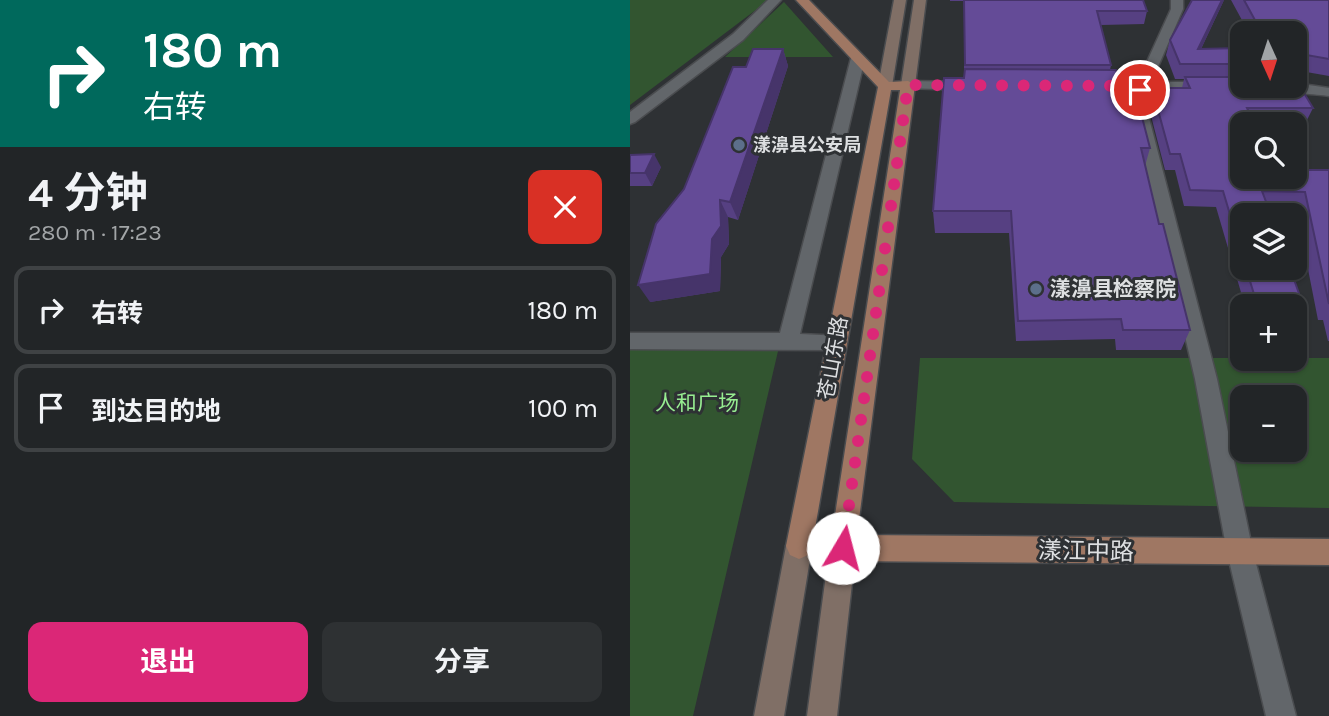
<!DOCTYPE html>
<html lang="zh">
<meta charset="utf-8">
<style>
:root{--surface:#222527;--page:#2e3133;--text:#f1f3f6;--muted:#a2a5a7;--line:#3f4244;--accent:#db2777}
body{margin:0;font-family:Karla,"Noto Sans SC",sans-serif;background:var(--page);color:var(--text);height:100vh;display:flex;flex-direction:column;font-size:26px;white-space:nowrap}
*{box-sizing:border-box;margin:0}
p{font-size:23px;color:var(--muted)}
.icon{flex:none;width:38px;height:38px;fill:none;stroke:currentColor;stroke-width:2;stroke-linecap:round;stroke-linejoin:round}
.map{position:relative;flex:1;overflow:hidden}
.panel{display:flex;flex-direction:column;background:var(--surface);width:630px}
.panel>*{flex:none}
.banner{background:#00695c;color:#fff;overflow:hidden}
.needle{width:46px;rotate:177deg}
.buttons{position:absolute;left:600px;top:21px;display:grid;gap:14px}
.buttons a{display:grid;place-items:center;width:77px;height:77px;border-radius:14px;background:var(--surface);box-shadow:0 2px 5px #0004,0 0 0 2px var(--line);font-size:35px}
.pin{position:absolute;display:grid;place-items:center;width:60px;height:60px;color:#fff;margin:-30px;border:4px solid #fff;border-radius:50%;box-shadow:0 2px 7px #0007}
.me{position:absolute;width:77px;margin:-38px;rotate:8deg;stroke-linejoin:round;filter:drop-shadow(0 0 5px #0008)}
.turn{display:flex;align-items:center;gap:24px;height:147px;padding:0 28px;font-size:32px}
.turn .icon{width:91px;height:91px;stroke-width:2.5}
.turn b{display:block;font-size:49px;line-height:60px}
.round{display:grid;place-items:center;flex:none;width:74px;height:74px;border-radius:14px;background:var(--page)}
.headline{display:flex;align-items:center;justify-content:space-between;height:119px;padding:0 28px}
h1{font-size:42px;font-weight:700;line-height:52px}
.action{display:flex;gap:14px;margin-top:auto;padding:14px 28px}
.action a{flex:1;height:80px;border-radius:14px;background:var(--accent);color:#fff;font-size:28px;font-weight:700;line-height:80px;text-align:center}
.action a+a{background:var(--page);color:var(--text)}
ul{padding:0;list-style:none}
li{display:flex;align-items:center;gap:21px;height:88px;margin:0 14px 10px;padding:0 14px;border:4px solid var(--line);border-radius:14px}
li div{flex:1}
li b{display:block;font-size:26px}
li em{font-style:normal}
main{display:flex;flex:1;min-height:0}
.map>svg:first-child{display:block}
</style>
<main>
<section class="panel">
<div class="banner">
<div class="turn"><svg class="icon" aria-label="right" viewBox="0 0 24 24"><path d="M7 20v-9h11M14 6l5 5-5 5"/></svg><div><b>180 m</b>右转</div></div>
</div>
<div class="headline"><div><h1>4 分钟</h1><p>280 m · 17:23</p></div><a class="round" style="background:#d93025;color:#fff"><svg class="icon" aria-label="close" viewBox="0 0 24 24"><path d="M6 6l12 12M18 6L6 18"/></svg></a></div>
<ul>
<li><svg class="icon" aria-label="right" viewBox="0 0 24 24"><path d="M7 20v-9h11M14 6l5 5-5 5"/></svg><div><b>右转</b></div><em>180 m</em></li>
<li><svg class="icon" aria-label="arrive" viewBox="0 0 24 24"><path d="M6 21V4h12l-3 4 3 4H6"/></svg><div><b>到达目的地</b></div><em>100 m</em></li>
</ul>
<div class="action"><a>退出</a><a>分享</a></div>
</section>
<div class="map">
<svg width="699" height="716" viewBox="0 0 699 716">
<rect width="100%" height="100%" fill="#2e3134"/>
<path fill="#325530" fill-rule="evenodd" d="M0,0H139L0,105Z
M154,2L203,57H95Z
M0,334H152L63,716H0Z
M290,358H699V508L324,502L282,459ZM612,397H665V450H612Z"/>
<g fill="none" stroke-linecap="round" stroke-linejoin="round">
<defs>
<path id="minor" d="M138,0H151L113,40L5,122L0,124V112L103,34Z
M228,54L235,58L170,334L213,336L216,342L213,348L206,350L0,349V333H150L221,58Z
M278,81L340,82L347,86L340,90L273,88V82Z
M492,82H578L585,86L578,90L487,89V83Z
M665,83L699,88V96C686,94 641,92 635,87L665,86Z
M610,539L619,543L623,552L666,716H636L597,552L601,543Z"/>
<path id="tertiary" d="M541,0H553V9L514,99L587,379L623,552L619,561L610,565L601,561L597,552L565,379L500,99L541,9Z"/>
<path id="secondary" d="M264,0H276L262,86L255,90L248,86Z
M284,0H296L285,85L278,89L271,85Z
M169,533L213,535L222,539L226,548L207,716H177L198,560L180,559L154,716H124L156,546L160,537Z"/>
<path id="primary" d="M166,0H179L259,82L278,81L285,85L227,535L699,539V565L213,561L204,557L200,548L270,90H261L182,546L178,555L169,559L160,555L156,546L248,87Z"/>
</defs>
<use href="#minor" stroke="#4a4c4f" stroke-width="3"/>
<use href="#tertiary" stroke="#4a4c4f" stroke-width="3"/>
<use href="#secondary" stroke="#4a4c4f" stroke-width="3"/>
<use href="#primary" stroke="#4a4c4f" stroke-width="3"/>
<use href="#minor" fill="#62666a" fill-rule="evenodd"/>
<use href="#tertiary" fill="#62666a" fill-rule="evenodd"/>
<use href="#secondary" fill="#806f66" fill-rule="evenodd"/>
<use href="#primary" fill="#9f7763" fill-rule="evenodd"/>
</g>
<path fill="#564082" d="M320,0H513L517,11L514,24L471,25L481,65L480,70L489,79L520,148L515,166L529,224L560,330L551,350H486L485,339L386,341L379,233H305L303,211L334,78V1H320Z
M594,0L571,49L612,48V86L683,108L675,124H612V177L699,170V341H698L693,320H688L666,208L638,207L612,215V268H660L673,305L665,317V306H615L586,207L554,206L545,170H535L518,104L522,88H552L554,79H545L536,55L540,40Z
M601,0H699V76L665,70V33H619Z
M153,49L158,66L108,220L98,217L99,244L91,257L90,291L20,302L54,189Z
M0,155L31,167L22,186H0Z"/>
<path fill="#46346a" d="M592,0H594L564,64L568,49Z
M153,49L158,66L108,220L100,202Z
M24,154L31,167L22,186L15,173Z
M90,200L98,217L99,244L91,257L90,291L20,302L8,285L82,239Z"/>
<path fill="#644b97" stroke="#46346a" stroke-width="2" d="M334,0H513L517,11H467L481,65H335Z
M562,0H592L568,49L612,48V64H550L540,40Z
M614,0H699V59L665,53V33H632Z
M123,49H153L100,202L90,200L91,226L82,239L80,274L8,285L26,224L54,189L103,67H116Z
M335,69L486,70L489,79L503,82L520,148H511L529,224H533L560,330H493L491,319L388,321L381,211H303L314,78H334Z
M555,77H612V86H665V78L683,108H617L625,124H612V177H665V170H699V304L675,192L632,191L641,215H612V255L593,191L560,190L550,154H540L522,88H560Z
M24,154L15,173H0V155Z
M616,268H660L673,305L627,304Z"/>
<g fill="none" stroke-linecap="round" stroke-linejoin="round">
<path stroke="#db2777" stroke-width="12" stroke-dasharray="0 21.6" d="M213,548L278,85L511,86L510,90"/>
</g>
<g fill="#5c6f8a" stroke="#2e3134" stroke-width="2.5">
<circle cx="109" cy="145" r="7"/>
<circle cx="406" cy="289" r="7"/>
</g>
<g text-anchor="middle" stroke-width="6" stroke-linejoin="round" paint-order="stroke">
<g font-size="18" font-weight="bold" fill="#dddfe1" stroke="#2e3134" text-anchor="start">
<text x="123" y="151">漾濞县公安局</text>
</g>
<g font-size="21" font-weight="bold" fill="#dddfe1" stroke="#2e3134" text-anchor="start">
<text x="420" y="296">漾濞县检察院</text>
</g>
<g font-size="21" fill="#dddfe1" stroke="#2e3134">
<text transform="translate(203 358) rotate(-80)" y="7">苍山东路</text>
</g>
<g font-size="21" fill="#97ed91" stroke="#2e3134">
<text x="67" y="410">人和广场</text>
</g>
<g font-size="24" fill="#dddfe1" stroke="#2e3134">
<text transform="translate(456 551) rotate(1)" y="8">漾江中路</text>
</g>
</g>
</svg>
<div class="buttons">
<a><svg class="needle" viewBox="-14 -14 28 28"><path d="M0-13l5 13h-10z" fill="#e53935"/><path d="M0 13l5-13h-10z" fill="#a2a5a7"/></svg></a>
<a><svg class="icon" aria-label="search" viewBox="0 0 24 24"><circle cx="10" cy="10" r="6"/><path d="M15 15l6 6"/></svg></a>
<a><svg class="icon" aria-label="layers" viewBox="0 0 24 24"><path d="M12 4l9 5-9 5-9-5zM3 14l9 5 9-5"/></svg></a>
<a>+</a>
<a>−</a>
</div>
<div class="pin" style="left:510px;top:90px;background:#d93025"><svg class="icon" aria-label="arrive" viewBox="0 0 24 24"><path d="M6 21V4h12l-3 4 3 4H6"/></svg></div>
<svg class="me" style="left:213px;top:548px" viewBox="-20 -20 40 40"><circle r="19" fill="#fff"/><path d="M0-13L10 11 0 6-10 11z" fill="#db2777"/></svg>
</div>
</main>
